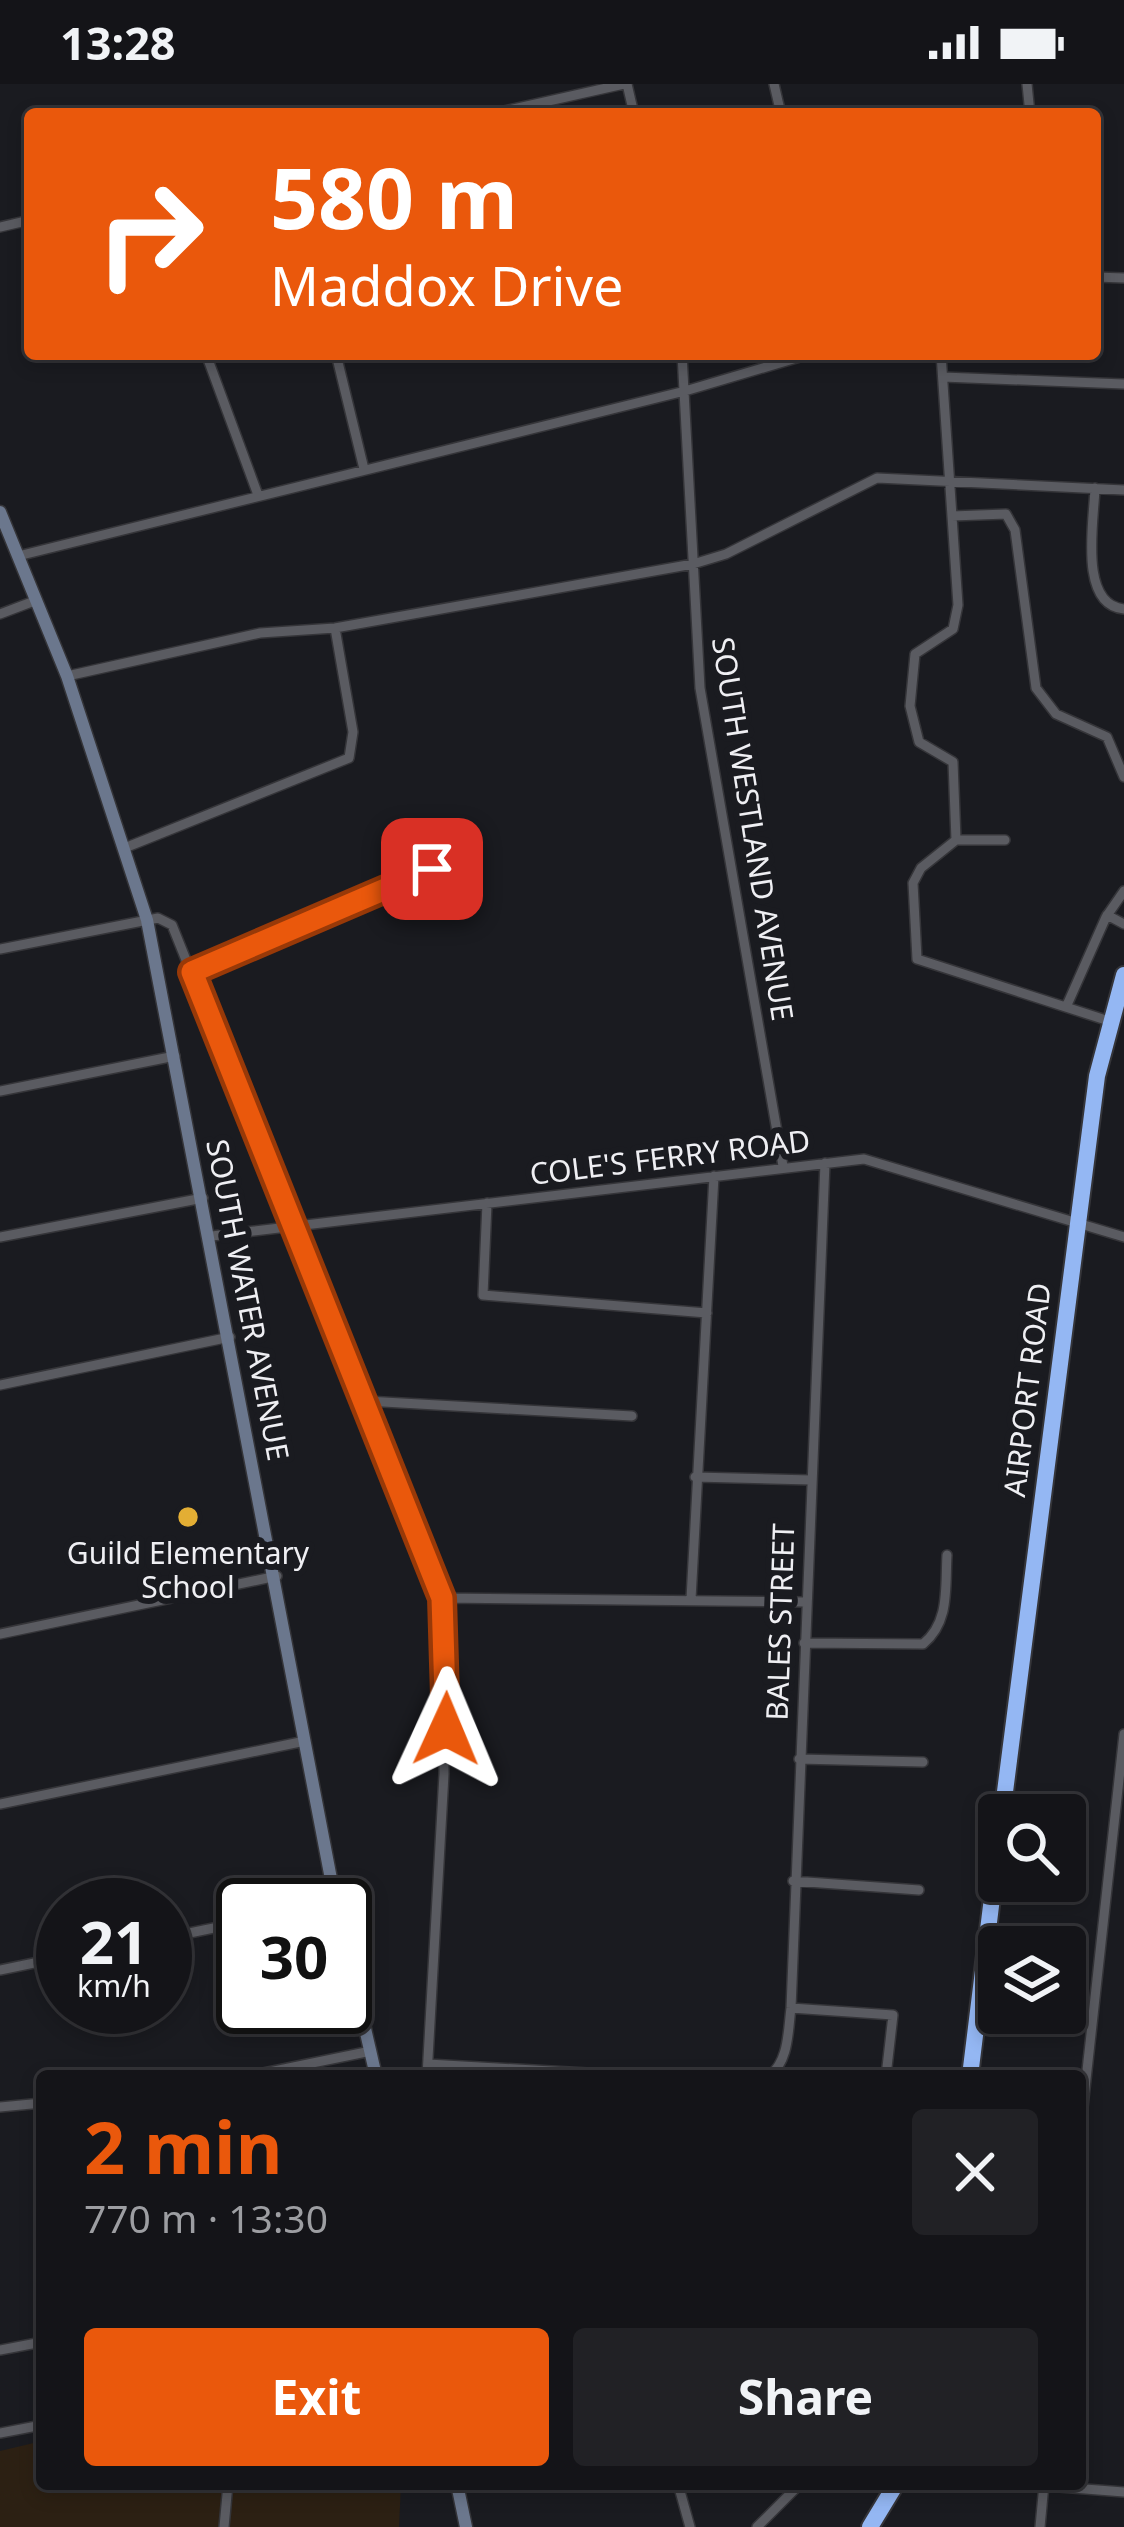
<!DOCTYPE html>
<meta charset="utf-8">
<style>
:root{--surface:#141418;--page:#212125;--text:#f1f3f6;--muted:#9d9ea2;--line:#333337;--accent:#ea580c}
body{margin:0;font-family:"Noto Sans",sans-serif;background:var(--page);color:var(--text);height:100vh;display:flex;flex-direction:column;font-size:45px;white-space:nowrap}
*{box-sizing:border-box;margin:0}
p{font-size:39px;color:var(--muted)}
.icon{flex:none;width:66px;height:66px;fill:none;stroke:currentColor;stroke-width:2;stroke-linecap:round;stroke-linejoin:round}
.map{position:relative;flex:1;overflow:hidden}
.details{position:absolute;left:36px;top:1986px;width:1050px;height:420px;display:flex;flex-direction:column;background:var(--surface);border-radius:12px;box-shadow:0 6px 18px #0003,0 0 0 3px var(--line)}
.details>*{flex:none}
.guide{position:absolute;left:24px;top:24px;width:1077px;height:252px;border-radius:12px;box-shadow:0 6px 18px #0003,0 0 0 3px var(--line);background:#ea580c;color:#fff;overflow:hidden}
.buttons{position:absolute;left:978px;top:1710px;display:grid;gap:24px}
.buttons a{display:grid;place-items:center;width:108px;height:108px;border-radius:12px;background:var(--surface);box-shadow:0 6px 18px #0003,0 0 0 3px var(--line);font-size:60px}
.speed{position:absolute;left:36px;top:1794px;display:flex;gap:24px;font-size:60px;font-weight:700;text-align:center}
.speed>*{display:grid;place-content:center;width:156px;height:156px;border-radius:50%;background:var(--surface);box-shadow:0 6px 18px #0003,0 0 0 3px var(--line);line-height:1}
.speed small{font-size:30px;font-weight:400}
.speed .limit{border:6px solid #111;border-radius:18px;background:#fff;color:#111}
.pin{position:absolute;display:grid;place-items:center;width:102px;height:102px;color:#fff;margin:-51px;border-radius:24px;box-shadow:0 6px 18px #0006}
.me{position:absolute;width:132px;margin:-66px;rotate:1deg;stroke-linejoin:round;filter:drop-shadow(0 0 9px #0008)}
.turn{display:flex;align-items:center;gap:42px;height:252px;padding:0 48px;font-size:54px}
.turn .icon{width:156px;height:156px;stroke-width:2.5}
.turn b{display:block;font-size:84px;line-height:102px}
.round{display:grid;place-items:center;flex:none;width:126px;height:126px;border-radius:12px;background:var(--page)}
.head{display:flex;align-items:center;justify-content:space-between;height:204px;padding:0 48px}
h1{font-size:72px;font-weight:700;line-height:90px;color:var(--accent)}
.button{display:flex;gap:24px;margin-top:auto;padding:24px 48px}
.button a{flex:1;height:138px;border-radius:12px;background:var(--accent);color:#fff;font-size:48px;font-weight:700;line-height:138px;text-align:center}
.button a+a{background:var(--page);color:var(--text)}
.status{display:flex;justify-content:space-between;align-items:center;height:84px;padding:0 60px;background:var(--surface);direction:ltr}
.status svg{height:33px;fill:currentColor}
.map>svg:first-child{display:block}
</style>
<div class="status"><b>13:28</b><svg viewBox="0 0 49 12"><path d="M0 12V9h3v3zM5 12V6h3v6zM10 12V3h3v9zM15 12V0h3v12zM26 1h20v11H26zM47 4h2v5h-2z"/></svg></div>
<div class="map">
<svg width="1124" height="2443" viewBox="0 0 1124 2443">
<rect width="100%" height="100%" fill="#1a1b20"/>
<path fill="#2c2013" d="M42,2357V2400H401L399,2443H0V2367Z"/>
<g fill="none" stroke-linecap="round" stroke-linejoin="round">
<defs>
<path id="street" d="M627,0L634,30
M774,0L781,30
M1027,0L1030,30
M491,30L624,0
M0,143L30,136
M1095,193L1124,194
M206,270L258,411
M336,270L364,385
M682,270L700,604L783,1082
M941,270L958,521L953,545L915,570L910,622L919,658L953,678L956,756L921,784L913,799L917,875L1109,937
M943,293L1124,300
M1095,404C1094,436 1078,521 1124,525
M952,432L1006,430L1015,446L1036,604L1056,630L1107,653L1124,693
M18,472L685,307L810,270
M0,530L37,516
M67,592L260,549L335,544L693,480L726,470L877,394L1124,406
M956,756H1005
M127,763L349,674L353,648L335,544
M1107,831L1124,840
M0,865L158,834L172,841L442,1514L444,1690L427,1992
M192,888L472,768
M1067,921L1106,833L1124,807
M0,1007L175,972
M487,1119L483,1211L707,1229
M212,1152L864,1075L1124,1153
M0,1153L203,1114
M0,1301L230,1253
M366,1317L632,1332
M695,1393L811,1396
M442,1514L807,1518
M691,1515L714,1092
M0,1550L277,1492
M804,1559L923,1560C950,1538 945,1504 947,1471
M799,1675L923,1678
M0,1720L305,1657
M793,1797L919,1806
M165,1854L243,1838
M0,1886L63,1873
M791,1924L893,1931L886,1992
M428,1980L640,1992
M249,1992L371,1967
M769,1992C789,1978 788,1946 791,1924L825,1079
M0,2023L42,2019
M1080,2050L1124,1650
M0,2266L42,2258
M0,2349L42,2341
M678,2400L690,2443
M1021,2400L1124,2408
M224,2443L228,2400
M757,2443L800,2400
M1040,2443L1044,2400"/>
<path id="secondary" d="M0,428L67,592L147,836L336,1821
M345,1858L376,1992
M457,2400L466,2443"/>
<path id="highway" d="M1002,1731L1097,992L1124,891
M970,1992L999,1757
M870,2443L896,2400"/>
</defs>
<use href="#street" stroke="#353539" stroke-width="12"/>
<use href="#secondary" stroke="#353539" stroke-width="15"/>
<use href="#highway" stroke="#353539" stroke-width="20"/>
<use href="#street" stroke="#5a5b61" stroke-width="9"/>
<use href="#secondary" stroke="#6b778d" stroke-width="12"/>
<use href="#highway" stroke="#94b7f3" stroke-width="16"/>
</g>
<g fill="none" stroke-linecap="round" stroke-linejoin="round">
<defs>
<path id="route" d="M432,785L192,888L442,1514L446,1645"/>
</defs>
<use href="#route" stroke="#983908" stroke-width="30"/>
<use href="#route" stroke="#ea580c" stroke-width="21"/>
</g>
<circle fill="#e3ae34" stroke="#1a1b20" stroke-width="4.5" cx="188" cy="1433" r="12"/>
<g text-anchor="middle" stroke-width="12" stroke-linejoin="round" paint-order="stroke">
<g font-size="30" fill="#efeff3" stroke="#1a1b20">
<text transform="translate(752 745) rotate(81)" y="10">SOUTH WESTLAND AVENUE</text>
<text transform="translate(670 1074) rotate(-7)" y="10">COLE'S FERRY ROAD</text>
<text transform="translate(247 1216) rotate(79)" y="10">SOUTH WATER AVENUE</text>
<text transform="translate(1028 1306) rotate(-83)" y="10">AIRPORT ROAD</text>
<text transform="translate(781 1538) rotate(-88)" y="10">BALES STREET</text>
</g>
<g font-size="30" fill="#efeff3" stroke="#1a1b20">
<text x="188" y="1480">Guild Elementary<tspan x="188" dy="34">School</tspan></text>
</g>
</g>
</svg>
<div class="buttons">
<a><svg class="icon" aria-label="search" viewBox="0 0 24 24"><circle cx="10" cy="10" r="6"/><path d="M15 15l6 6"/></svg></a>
<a><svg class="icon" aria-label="layers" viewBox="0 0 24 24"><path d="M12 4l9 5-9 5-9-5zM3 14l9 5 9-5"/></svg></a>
</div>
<div class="speed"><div>21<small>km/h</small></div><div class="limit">30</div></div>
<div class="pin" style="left:432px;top:785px;background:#d93025"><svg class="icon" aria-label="arrive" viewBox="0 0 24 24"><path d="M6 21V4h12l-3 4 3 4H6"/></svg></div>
<svg class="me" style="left:446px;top:1645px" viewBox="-20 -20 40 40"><path d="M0-17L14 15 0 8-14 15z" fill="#ea580c" stroke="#fff" stroke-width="4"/></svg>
<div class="guide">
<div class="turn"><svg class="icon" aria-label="right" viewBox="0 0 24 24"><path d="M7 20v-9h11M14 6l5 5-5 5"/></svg><div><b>580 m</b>Maddox Drive</div></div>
</div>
<section class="details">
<div class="head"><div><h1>2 min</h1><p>770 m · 13:30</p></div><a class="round"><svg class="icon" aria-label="close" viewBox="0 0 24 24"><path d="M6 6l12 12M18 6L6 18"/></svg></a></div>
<div class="button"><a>Exit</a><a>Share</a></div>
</section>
</div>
